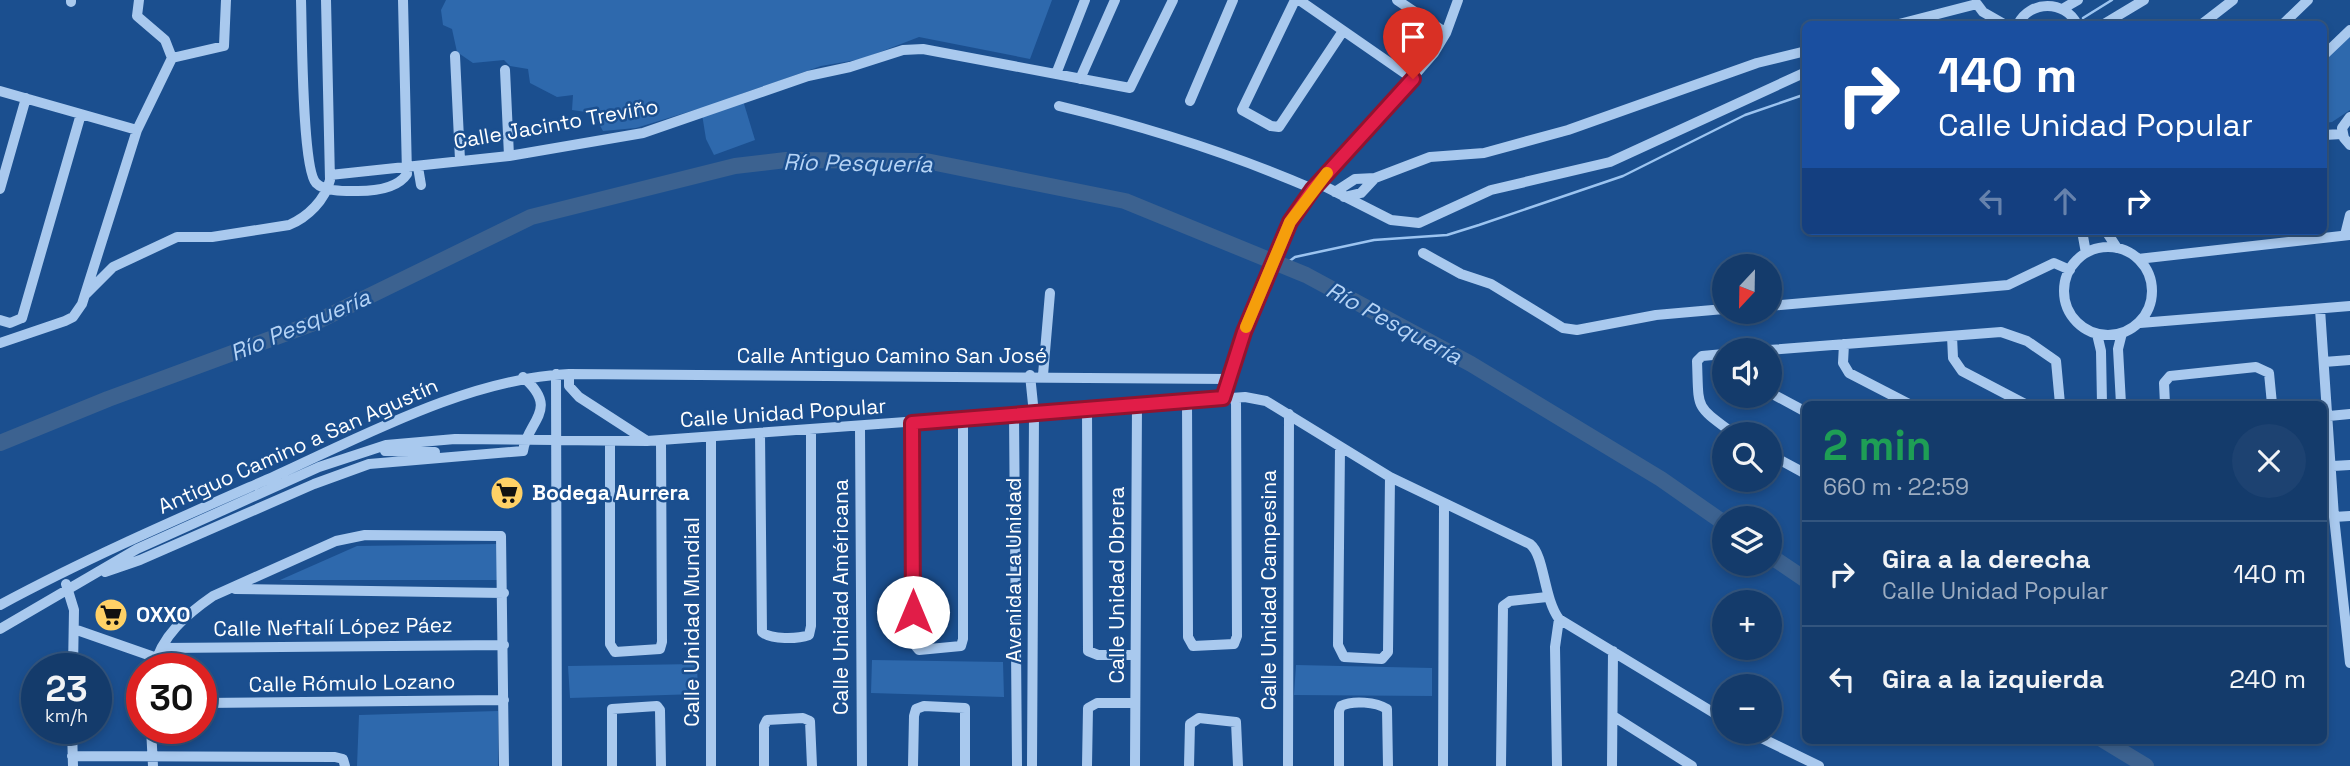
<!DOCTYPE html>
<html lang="es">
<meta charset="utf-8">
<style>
:root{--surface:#143b6b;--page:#1d4271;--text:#f1f3f6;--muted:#9dadc1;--line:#33557e}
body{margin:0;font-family:"Space Grotesk",sans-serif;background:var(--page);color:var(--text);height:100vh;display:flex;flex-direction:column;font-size:26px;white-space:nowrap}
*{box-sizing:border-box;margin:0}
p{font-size:23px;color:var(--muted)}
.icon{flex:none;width:38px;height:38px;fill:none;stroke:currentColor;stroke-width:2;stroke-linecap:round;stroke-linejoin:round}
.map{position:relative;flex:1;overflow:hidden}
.details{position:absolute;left:1802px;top:401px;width:525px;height:343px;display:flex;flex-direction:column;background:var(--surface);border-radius:10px;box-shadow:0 4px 10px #0003,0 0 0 2px var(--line)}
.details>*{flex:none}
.banner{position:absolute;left:1802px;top:21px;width:525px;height:214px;border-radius:10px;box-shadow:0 4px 10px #0003,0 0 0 2px var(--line);background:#1a4fa0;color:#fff;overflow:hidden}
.needle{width:46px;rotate:202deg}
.buttons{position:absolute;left:1712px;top:254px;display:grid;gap:14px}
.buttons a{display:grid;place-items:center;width:70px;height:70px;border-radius:50%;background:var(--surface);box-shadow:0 4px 10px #0003,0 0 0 2px var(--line);font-size:35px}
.speed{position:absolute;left:21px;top:653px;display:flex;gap:14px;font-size:35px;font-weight:700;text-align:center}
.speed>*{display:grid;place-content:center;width:91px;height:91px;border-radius:50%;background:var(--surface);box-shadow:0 4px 10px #0003,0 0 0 2px var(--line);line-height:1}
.speed small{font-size:18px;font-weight:400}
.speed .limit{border:10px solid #d22;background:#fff;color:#111}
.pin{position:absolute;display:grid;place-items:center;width:60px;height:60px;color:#fff;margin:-72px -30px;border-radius:50% 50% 50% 0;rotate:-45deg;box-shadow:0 0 7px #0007}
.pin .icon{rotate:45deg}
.me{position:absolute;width:77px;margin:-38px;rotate:0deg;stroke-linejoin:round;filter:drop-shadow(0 0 5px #0008)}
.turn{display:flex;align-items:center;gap:24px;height:147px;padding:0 21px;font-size:32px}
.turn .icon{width:91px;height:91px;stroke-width:2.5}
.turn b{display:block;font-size:49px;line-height:60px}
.lanes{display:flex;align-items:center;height:66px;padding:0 21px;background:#0003;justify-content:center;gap:35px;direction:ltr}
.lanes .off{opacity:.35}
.round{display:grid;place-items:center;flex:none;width:74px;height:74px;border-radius:37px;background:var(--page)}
.head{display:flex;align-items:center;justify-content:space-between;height:119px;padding:0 21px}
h1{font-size:42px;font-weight:700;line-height:52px;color:#1e9e55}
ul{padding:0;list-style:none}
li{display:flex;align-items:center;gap:21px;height:105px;padding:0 21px;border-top:2px solid var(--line)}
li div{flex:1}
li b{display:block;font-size:26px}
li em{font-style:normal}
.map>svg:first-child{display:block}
</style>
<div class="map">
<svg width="2350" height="766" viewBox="0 0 2350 766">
<rect width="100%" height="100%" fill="#1b4f8f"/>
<path fill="#2e69ad" d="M446,0H1052L1030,59L919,37L862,59L821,66L741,94L755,140L714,155L706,139L701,108L636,128L603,131L593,113L572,110L573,95L557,97L530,83L528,69L510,66L504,60L473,63L457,52L452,29L443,25L441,10Z
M2350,34V110L2332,122L2324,123V60Z
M497,544V580H280L357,546Z
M872,660L1003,662L1004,697L871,693Z
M697,664L698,694L570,698L568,666Z
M1296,665L1432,668V696L1294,695Z
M498,711V766H357L359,715Z"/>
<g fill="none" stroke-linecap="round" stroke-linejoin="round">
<path stroke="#9cc4f0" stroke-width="2.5" d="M2083,18L2112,0
M1283,266L1295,257L1374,240L1447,235L1479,225L1623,176L1745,115L1806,94"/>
<path stroke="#3c6290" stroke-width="16" d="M0,443L108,399L314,323L531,217L735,166L786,160L926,161L1125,201L1306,275L1471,364L1661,479L1724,523
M1769,555L1806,580
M2103,740L2146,766"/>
<path stroke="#a9c9ee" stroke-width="10" d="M301,0C302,28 302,169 316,183C325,192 346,191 358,191C375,191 397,189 407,174L403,0
M1295,0L1242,110L1271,126L1279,127L1343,31
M1299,0L1413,79
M1397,0L1446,33
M71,2V0
M2064,8L2078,0
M1899,24L1977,4L1983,12L2004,24
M2018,24C2030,0 2065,0 2077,24
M2104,24L2144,0
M2202,24L2233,0
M2283,24L2308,0
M2324,55L2350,30
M455,56L460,160
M172,58L224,46L226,0
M505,70L509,156
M1056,74L1085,0
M1080,79L1115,0
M0,91L137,130
M1190,101L1233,0
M1059,106C1147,127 1230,153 1313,189
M2350,117L2342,128L2344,138L2350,145
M2324,135L2342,134
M418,167L421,185
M330,175L509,156L643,133L808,76L850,67L903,50L923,49L1130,88L1173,0
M1318,183L1391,220L1419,223L1491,190L1610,162L1806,72
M0,189L26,98
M1335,192L1355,179L1375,178L1430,157L1484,153L1568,130L1757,63L1806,51
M1344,197L1361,193L1375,178
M2082,231L2086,253
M2106,231L2117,248
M2345,235L2350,215
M2064 291a44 44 0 1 1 88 0a44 44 0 1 1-88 0Z
M1423,253L1461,274L1491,284L1563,328L1577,330L1656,315L1724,309
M2138,259L2350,235
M86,294L113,267L177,237H212L289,225C308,217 325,200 330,180L326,0
M1769,306L2008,285L2054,263L2070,270
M2320,309L2334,517L2350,663
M22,318L81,114
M0,320L10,323L22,318
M2140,323L2350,306
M2097,334L2101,351L2102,404
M1952,336L1953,358L1962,371L2025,404
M0,343L65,321L73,317L82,304L137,130L172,58L165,40L137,16L139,0
M1844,344L1843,363L1849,373L1909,404
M1769,350L2001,332L2027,341L2056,361L2060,404
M1724,354L1702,356L1697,361C1699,411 1694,404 1734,434
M2324,362L2350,360
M556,374L557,766
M569,374V386L579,397L647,441
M1030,375L1034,414L1032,766
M1043,375L1050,293
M1769,392L1806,412
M1223,398L1244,332L1298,209L1434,53L1446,33L1458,0
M1187,400L1188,637L1193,646L1234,644L1237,636L1236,398
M2121,404L2118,349L2122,333
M2165,404L2164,383L2170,376L2256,367L2269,373L2272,404
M1087,408L1088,651L1098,655H1135
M1014,415L1017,766
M2329,416L2350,414
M912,423L914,644L919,650L961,646L963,639V419
M860,427L862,766
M760,433L762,632C771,640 798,639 809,635L811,626V430
M711,437V766
M610,443V644L615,652L660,649L662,642L661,441
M1340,448L1338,645L1344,657L1382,659L1388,652L1390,477
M385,451L435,452
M1769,454L1806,474
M2333,466L2350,465
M2334,517L2350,516
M105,572L140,560L314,484L369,464L523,451C527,421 561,410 523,377
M66,584L74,610L73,668
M235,589L504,593
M0,605C89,557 182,517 275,476C365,435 470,378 569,374L1229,379
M0,629L137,549L319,467L386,445L455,439L647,441L1245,397L1266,401L1390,477L1530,544C1545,556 1543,597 1559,619L1724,719
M74,629L157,658
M162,648L504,645
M154,668C161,636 187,614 213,596L336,541L365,535L501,536L504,766
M201,703L504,700
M1613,716L1692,766
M72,728L73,766
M151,728L153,766
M1749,732L1819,766
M72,756L335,757L343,759L345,766
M612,766V709L657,706L660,710L661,766
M764,766V726L767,720L803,718L810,721L812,766
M913,766L914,716L916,709L924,706L965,708V766
M1087,766L1088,708L1097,703H1135
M1135,766L1137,404
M1189,766L1190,724L1199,718L1236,722L1238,766
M1288,766L1289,414
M1339,766V711L1341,706C1353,700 1376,702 1387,709L1388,766
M1443,766L1444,504
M1501,766L1503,606L1510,601L1547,597
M1557,766L1555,647L1559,619
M1612,766L1613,651"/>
</g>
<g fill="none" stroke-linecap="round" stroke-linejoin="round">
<defs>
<path id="route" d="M913,612L912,423L1223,398L1244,332L1290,222L1313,189L1413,79"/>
</defs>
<use href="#route" stroke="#92132f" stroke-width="18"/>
<use href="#route" stroke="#e11d48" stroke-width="12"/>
<path stroke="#f59e0b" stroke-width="12" d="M1246,327L1290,222L1327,173"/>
</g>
<defs>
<symbol id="supermarket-disc" viewBox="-11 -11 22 22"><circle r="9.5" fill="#ffd166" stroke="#1b4f8f"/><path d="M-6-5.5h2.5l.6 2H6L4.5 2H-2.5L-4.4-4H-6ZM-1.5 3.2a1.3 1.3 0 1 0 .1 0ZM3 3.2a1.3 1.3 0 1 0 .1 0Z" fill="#111"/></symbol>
</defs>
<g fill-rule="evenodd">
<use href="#supermarket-disc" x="488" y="474" width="38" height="38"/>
<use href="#supermarket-disc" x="92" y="596" width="38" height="38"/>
</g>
<g text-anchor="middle" stroke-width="5" stroke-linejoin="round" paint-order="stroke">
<g font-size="21" fill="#fff" stroke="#1b4f8f">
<text transform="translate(556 124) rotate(-10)" y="7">Calle Jacinto Treviño</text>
<text x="892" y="363">Calle Antiguo Camino San José</text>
<text transform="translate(783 413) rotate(-4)" y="7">Calle Unidad Popular</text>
<text transform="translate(298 446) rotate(-24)" y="7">Antiguo Camino a San Agustín</text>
<text transform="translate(1014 570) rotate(-90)" y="7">Avenida La Unidad</text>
<text transform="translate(1117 585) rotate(-90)" y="7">Calle Unidad Obrera</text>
<text transform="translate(1269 590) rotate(-90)" y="7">Calle Unidad Campesina</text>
<text transform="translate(841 597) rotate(-90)" y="7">Calle Unidad Américana</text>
<text transform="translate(692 622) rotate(-90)" y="7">Calle Unidad Mundial</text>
<text transform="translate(333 627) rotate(-1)" y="7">Calle Neftalí López Páez</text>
<text transform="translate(352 683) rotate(-1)" y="7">Calle Rómulo Lozano</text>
</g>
<g font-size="21" font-weight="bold" fill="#fff" stroke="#1b4f8f" text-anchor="start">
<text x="532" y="500">Bodega Aurrera</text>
<text x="136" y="622">OXXO</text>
</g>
<g font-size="23" font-style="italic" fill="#b5d3f5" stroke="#1b4f8f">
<text transform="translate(858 163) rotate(1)" y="8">Río Pesquería</text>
<text transform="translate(1394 323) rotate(28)" y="8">Río Pesquería</text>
<text transform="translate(300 325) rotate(-23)" y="8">Río Pesquería</text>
</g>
</g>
</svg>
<div class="buttons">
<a><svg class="needle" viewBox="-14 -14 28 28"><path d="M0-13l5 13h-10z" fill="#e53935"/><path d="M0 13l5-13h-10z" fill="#9dadc1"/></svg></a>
<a><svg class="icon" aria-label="sound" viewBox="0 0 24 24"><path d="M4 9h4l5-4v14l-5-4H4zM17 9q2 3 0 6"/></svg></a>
<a><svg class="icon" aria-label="search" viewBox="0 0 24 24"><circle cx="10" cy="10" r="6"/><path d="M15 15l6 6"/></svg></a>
<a><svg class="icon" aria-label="layers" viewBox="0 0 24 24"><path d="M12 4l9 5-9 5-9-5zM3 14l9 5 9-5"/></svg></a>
<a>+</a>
<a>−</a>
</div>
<div class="speed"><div>23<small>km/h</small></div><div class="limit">30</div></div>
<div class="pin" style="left:1413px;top:79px;background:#d93025"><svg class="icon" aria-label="arrive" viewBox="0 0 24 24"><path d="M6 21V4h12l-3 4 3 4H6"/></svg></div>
<svg class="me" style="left:913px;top:612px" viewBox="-20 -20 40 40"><circle r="19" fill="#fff"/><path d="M0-13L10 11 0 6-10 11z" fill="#e11d48"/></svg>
<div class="banner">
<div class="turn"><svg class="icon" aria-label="right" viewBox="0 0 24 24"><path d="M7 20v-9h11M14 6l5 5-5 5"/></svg><div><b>140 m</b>Calle Unidad Popular</div></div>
<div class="lanes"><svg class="icon off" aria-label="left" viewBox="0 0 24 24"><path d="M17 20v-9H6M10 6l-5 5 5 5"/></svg><svg class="icon off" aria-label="ahead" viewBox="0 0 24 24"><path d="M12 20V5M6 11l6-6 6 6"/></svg><svg class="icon" aria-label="right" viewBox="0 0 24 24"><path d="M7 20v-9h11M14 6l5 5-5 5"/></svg></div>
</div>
<section class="details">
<div class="head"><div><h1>2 min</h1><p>660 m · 22:59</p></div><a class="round"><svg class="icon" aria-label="close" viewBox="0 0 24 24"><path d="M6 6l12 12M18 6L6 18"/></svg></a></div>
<ul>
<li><svg class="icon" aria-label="right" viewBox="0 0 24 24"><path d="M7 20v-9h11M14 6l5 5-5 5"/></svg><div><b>Gira a la derecha</b><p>Calle Unidad Popular</p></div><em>140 m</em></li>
<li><svg class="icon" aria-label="left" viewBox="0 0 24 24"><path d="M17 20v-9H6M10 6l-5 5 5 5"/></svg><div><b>Gira a la izquierda</b></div><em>240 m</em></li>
</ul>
</section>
</div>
